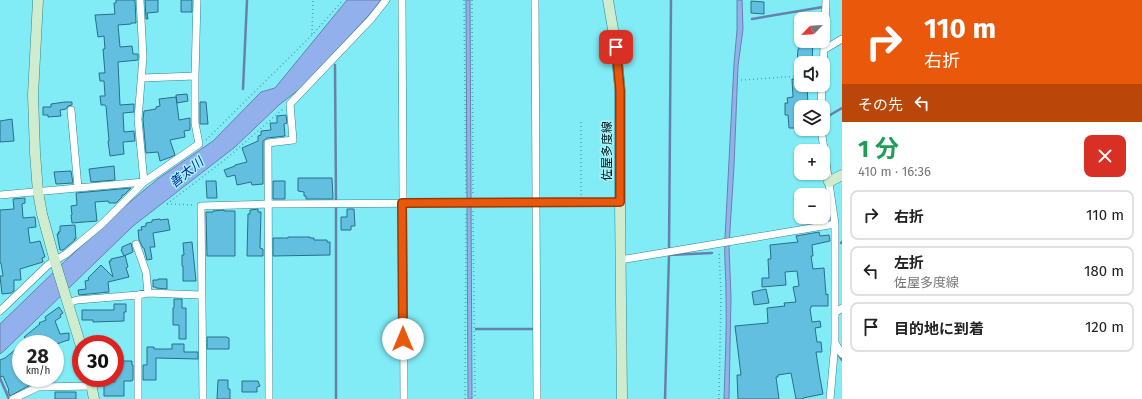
<!DOCTYPE html>
<html lang="ja">
<meta charset="utf-8">
<style>
:root{--surface:#fff;--page:#f2f2f2;--text:#222;--muted:#767676;--line:#e0e0e0}
body{margin:0;font-family:"Fira Sans","Noto Sans JP",sans-serif;background:var(--page);color:var(--text);height:100vh;display:flex;flex-direction:column;font-size:15px;white-space:nowrap}
*{box-sizing:border-box;margin:0}
p{font-size:13px;color:var(--muted)}
.icon{flex:none;width:22px;height:22px;fill:none;stroke:currentColor;stroke-width:2;stroke-linecap:round;stroke-linejoin:round}
.map{position:relative;flex:1;overflow:hidden}
.side{display:flex;flex-direction:column;background:var(--surface);width:300px}
.side>*{flex:none}
.top-card{background:#ea580c;color:#fff;overflow:hidden}
.needle{width:26px;rotate:245deg}
.tools{position:absolute;left:794px;top:12px;display:grid;gap:8px}
.tools a{display:grid;place-items:center;width:36px;height:36px;border-radius:8px;background:var(--surface);box-shadow:0 1px 3px #0004;font-size:20px}
.speed{position:absolute;left:12px;top:335px;display:flex;gap:8px;font-size:20px;font-weight:700;text-align:center}
.speed>*{display:grid;place-content:center;width:52px;height:52px;border-radius:50%;background:var(--surface);box-shadow:0 1px 3px #0004;line-height:1}
.speed small{font-size:10px;font-weight:400}
.speed .limit{border:6px solid #d22;background:#fff;color:#111}
.pin{position:absolute;display:grid;place-items:center;width:34px;height:34px;color:#fff;margin:-17px;border-radius:8px;box-shadow:0 2px 6px #0006}
.me{position:absolute;width:44px;margin:-22px;rotate:0deg;stroke-linejoin:round;filter:drop-shadow(0 0 3px #0008)}
.turn{display:flex;align-items:center;gap:14px;height:84px;padding:0 16px;font-size:18px}
.turn .icon{width:52px;height:52px;stroke-width:2.5}
.turn b{display:block;font-size:28px;line-height:34px}
.then{display:flex;align-items:center;height:38px;padding:0 16px;background:#0003;gap:8px;font-size:15px}
.round{display:grid;place-items:center;flex:none;width:42px;height:42px;border-radius:8px;background:var(--page)}
.head{display:flex;align-items:center;justify-content:space-between;height:68px;padding:0 16px}
h1{font-size:24px;font-weight:700;line-height:30px;color:#1e9e55}
ul{padding:0;list-style:none}
li{display:flex;align-items:center;gap:12px;height:50px;margin:0 8px 6px;padding:0 8px;border:2px solid var(--line);border-radius:8px}
li div{flex:1}
li b{display:block;font-size:15px}
li em{font-style:normal}
main{display:flex;flex:1;min-height:0}
.map>svg:first-child{display:block}
</style>
<main>
<div class="map">
<svg width="842" height="399" viewBox="0 0 842 399">
<rect width="100%" height="100%" fill="#81ecf6"/>
<path fill="#91b0ec" stroke="#6682ac" d="M347,0H381L369,15L302,87L279,105L235,147L133,226L5,350L0,354V324L61,265L119,211L159,178L213,141L261,92L275,88Z
M466,0H470L472,399H468Z
M737,0H742L743,29L738,66L734,166L729,246L731,297L729,399H724C725,364 727,329 726,294C726,275 724,257 725,238L734,64L737,30Z"/>
<g fill="none" stroke-linecap="round" stroke-linejoin="round">
<path stroke="#6682ac" stroke-width="2.5" d="M752,19L823,7
M335,65L336,201
M243,89L247,0
M830,115L842,108
M336,208V399
M841,243L842,242
M669,249L671,0
M669,255L712,253
M476,329H533
M838,354L842,360
M0,378L9,399
M665,399L669,255"/>
</g>
<path fill="#62bfdf" stroke="#277087" d="M116,0H135L136,23H131V24L118,25L120,47L132,46L133,54H138V60L118,62L120,105L134,104V112L123,113L124,132L134,131L135,141L123,142L124,154L110,156L108,141H109L106,106L105,105H101L100,96H105V95L104,81H100L99,73H105L103,49H105L104,36L98,37L95,15L115,14L114,3H116Z
M145,0H158V12L147,13L148,19H146Z
M181,0H192V12H181Z
M751,1L764,2V14L751,13Z
M801,41H813L812,63H797L798,49H799V45H801Z
M792,79H801V85H807L808,105L801,107V128H789L788,115H785V103H788L787,98L793,97Z
M187,94L188,101L177,103L176,95Z
M176,97L179,120L190,118V130L184,131L185,137L170,140L175,155L171,157L160,161L158,152L146,153L143,119L144,111L156,109V107L160,106L159,99Z
M65,102H72V105L68,106L66,109L60,110L61,116L48,117V115H43V107H51V104Z
M200,102H206L208,124H200Z
M286,115L287,123L284,124L285,136L267,138L263,141V184L252,185L251,182L237,185L235,175L227,177L224,170L235,166V165L247,162L242,148L258,141V136L261,135V131L271,130L270,123H277V116Z
M12,119L14,141L0,142V121Z
M114,166L115,180L91,182L89,169Z
M71,171L73,183L56,184L54,172Z
M298,178H332L333,199H306V196H304V192L298,191Z
M206,181H216L217,198H207Z
M273,181H285V199H273Z
M131,188L124,195H122V197L116,203H109L108,201L95,202L97,221L72,223L71,215H72L71,206L77,205L76,193Z
M25,198V203L22,204L23,218L35,217L36,227L28,228L30,243L40,241L45,257L42,258L43,262L20,269L21,280H14V291L11,293L2,294L0,276H3L1,263H0V210L14,209L13,199Z
M258,209V212H261L260,248L263,249V256H247L248,214H250V210Z
M347,209H354L355,226H351V230H341V217H347Z
M224,210V211H235V256H207L206,212H213V211Z
M160,219V220L168,219L170,230L153,233L155,247H150L152,259L147,260L144,248H143L139,240L138,230H142L141,227L146,226V223L152,222V220Z
M75,225L76,239H74L75,240L63,250H60L57,234H59L58,232H60V226Z
M819,232L820,236L829,235L830,241L812,245L813,256H811L813,269L824,268L826,295L828,294V306H811V308L810,309L812,322L820,321L821,327L815,328L817,342H821L822,352H816L820,378L823,394L803,398V399H796L791,373L778,375V377H776L779,399H738L737,375H741L735,326L768,323L767,308L785,306L784,303L796,302L793,287L799,286L797,271L785,272L786,285L762,287V278H769L768,259H771L770,245L798,242L796,236Z
M288,237H310V238H314V240H327V242H330V255L273,256V238H288Z
M192,242L196,281H183V266H182V255H184L183,243Z
M131,243L133,252L124,256L125,255L128,267L126,268L129,277L108,282L109,292L79,295L78,290L86,289L85,281L89,280L88,278L101,265L113,277L109,261H111V259L124,256L121,250L122,249V247Z
M158,279H167V289L156,288V287H153V280H158Z
M766,289L769,303L754,305L752,292Z
M174,299H182V308H186V339H179V325H173V308H174Z
M114,304H126V312H124V321L93,322V320H82V310H114Z
M59,307L63,313L60,315L61,317L55,321L60,334L69,333V340L65,341L57,344H22L27,340L24,337L40,324L39,323L46,320L45,317Z
M207,337H227L228,338H229V349H207Z
M172,344H184V352H198V359L156,358V380H143V365H147V347H154V349H172Z
M21,345V366L16,370L20,378H32L34,383L10,396L8,391L9,390L3,376L0,377V360L5,358Z
M115,361H132V365H133V380L132,381H124V396H104V382H115Z
M218,380H228V389H230V399H217Z
M242,381H258L260,386L257,387V392H242Z
M55,392H76V399H55Z"/>
<g fill="none" stroke-linecap="round" stroke-linejoin="round">
<defs>
<path id="lane" d="M37,378L38,387"/>
<path id="street" d="M402,0L404,399
M535,0L537,399
M825,49L842,39
M823,70L826,0
M142,78L195,76L197,0
M821,107L822,85
M71,110L78,188
M821,129L835,224V343L830,399
M0,195L144,182L138,119L143,57L140,0
M136,244L146,272L148,293
M620,260L835,224
M68,303L77,300L138,295
M0,311L48,265L66,254L102,224L144,182L199,144L195,123V76
M835,313L842,308
M835,343L842,354
M13,399L38,387L92,386
M138,399V295L148,293L201,295
M203,399L201,206L269,204L620,202
M269,399L268,143L293,140L290,104L371,19L386,0"/>
<path id="secondary" d="M38,0L33,95L35,153L38,192L42,214L56,265L81,346
M608,0L616,47L620,90V202L622,399
M829,182L842,175
M90,378L94,399"/>
</defs>
<use href="#lane" stroke="#32858d" stroke-width="4.5"/>
<use href="#street" stroke="#32858d" stroke-width="8"/>
<use href="#secondary" stroke="#32858d" stroke-width="11"/>
<path stroke="#55a3aa" stroke-width="1.5" stroke-dasharray="1 3" stroke-linecap="butt" d="M464,0L466,195
M472,0L473,195
M312,34L313,0
M741,80L801,76
M206,140L312,35L343,0
M581,195V119
M167,204L227,158L283,109
M167,204L193,205
M473,211L475,399
M465,399L466,211
M719,399L721,294L719,251"/>
<use href="#lane" stroke="#fff" stroke-width="3.5"/>
<use href="#street" stroke="#fff" stroke-width="7"/>
<use href="#secondary" stroke="#cfecce" stroke-width="10"/>
</g>
<g fill="none" stroke-linecap="round" stroke-linejoin="round">
<defs>
<path id="route" d="M403,339L402,203L620,202V90L616,47"/>
</defs>
<use href="#route" stroke="#983908" stroke-width="10"/>
<use href="#route" stroke="#ea580c" stroke-width="7"/>
</g>
<g text-anchor="middle" stroke-width="3" stroke-linejoin="round" paint-order="stroke">
<g font-size="12" fill="#011618" stroke="#a4f5fd">
<text transform="translate(607 151) rotate(-90)" y="4">佐屋多度線</text>
</g>
<g font-size="13" font-style="italic" fill="#002395" stroke="#a4f5fd">
<text transform="translate(186 172) rotate(-39)" y="5">善太川</text>
</g>
</g>
</svg>
<div class="tools">
<a><svg class="needle" viewBox="-14 -14 28 28"><path d="M0-13l5 13h-10z" fill="#e53935"/><path d="M0 13l5-13h-10z" fill="#767676"/></svg></a>
<a><svg class="icon" aria-label="sound" viewBox="0 0 24 24"><path d="M4 9h4l5-4v14l-5-4H4zM17 9q2 3 0 6"/></svg></a>
<a><svg class="icon" aria-label="layers" viewBox="0 0 24 24"><path d="M12 4l9 5-9 5-9-5zM3 14l9 5 9-5"/></svg></a>
<a>+</a>
<a>−</a>
</div>
<div class="speed"><div>28<small>km/h</small></div><div class="limit">30</div></div>
<div class="pin" style="left:616px;top:47px;background:#d93025"><svg class="icon" aria-label="arrive" viewBox="0 0 24 24"><path d="M6 21V4h12l-3 4 3 4H6"/></svg></div>
<svg class="me" style="left:403px;top:339px" viewBox="-20 -20 40 40"><circle r="19" fill="#fff"/><path d="M0-13L10 11 0 6-10 11z" fill="#ea580c"/></svg>
</div>
<section class="side">
<div class="top-card">
<div class="turn"><svg class="icon" aria-label="right" viewBox="0 0 24 24"><path d="M7 20v-9h11M14 6l5 5-5 5"/></svg><div><b>110 m</b>右折</div></div>
<div class="then">その先<svg class="icon" aria-label="left" viewBox="0 0 24 24"><path d="M17 20v-9H6M10 6l-5 5 5 5"/></svg></div>
</div>
<div class="head"><div><h1>1 分</h1><p>410 m · 16:36</p></div><a class="round" style="background:#d93025;color:#fff"><svg class="icon" aria-label="close" viewBox="0 0 24 24"><path d="M6 6l12 12M18 6L6 18"/></svg></a></div>
<ul>
<li><svg class="icon" aria-label="right" viewBox="0 0 24 24"><path d="M7 20v-9h11M14 6l5 5-5 5"/></svg><div><b>右折</b></div><em>110 m</em></li>
<li><svg class="icon" aria-label="left" viewBox="0 0 24 24"><path d="M17 20v-9H6M10 6l-5 5 5 5"/></svg><div><b>左折</b><p>佐屋多度線</p></div><em>180 m</em></li>
<li><svg class="icon" aria-label="arrive" viewBox="0 0 24 24"><path d="M6 21V4h12l-3 4 3 4H6"/></svg><div><b>目的地に到着</b></div><em>120 m</em></li>
</ul>
</section>
</main>
